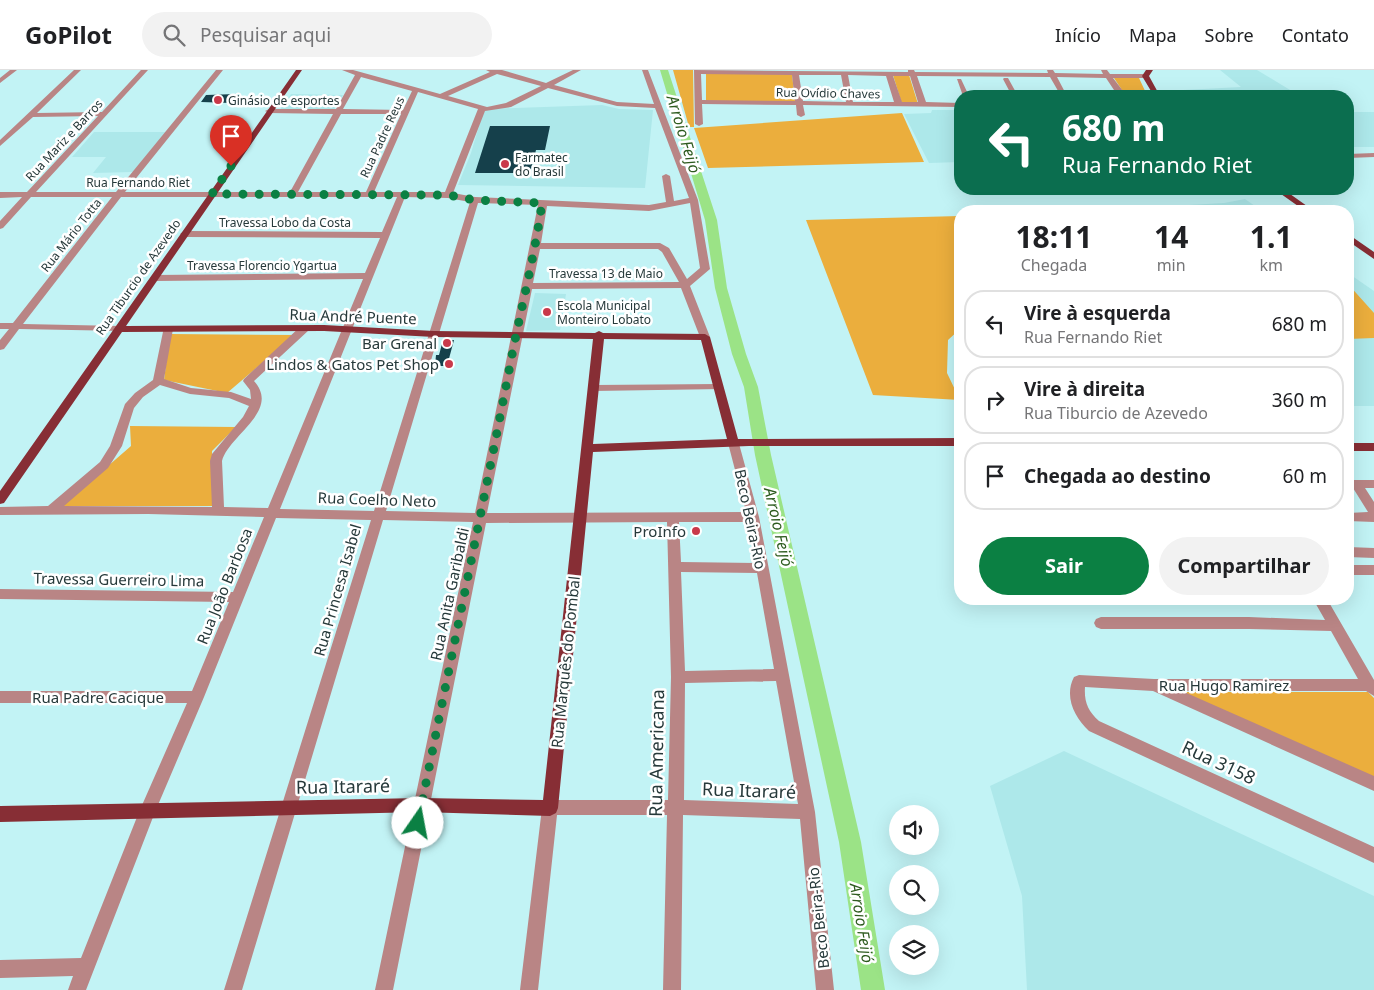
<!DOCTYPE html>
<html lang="pt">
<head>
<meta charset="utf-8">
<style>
	body { margin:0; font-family:"Noto Sans",sans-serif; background:#f2f2f2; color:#202124; height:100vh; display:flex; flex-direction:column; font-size:19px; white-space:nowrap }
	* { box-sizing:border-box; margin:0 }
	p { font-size:16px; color:#757577 }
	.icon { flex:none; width:28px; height:28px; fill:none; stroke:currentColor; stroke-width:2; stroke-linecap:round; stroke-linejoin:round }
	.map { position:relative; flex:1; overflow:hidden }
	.sheet { position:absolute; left:954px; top:135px; width:400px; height:400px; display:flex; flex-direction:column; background:#fff; border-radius:20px; box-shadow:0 5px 20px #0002 }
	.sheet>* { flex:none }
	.hud { position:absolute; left:954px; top:20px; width:400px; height:105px; border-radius:20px; box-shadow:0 5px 20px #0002; background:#0b6e4f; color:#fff; overflow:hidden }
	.controls { position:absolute; left:889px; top:735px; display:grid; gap:10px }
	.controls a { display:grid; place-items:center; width:50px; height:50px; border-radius:50%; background:#fff; box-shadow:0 5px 20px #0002; font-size:25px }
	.pin { position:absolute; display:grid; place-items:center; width:42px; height:42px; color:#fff; margin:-51px -21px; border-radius:50% 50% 50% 0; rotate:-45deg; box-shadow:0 0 5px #0007 }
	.pin .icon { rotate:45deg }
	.me { position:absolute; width:55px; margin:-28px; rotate:12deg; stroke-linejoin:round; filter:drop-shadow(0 0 4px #0008) }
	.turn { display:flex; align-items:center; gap:18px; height:105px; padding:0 25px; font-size:22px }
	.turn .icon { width:65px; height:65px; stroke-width:2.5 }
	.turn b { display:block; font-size:35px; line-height:42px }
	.eta { display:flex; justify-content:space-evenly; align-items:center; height:85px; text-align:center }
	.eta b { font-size:30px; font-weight:700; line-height:35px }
	.button { display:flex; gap:10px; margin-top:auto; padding:10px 25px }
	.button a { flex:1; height:58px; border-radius:30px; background:#0b8043; color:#fff; font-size:20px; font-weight:700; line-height:58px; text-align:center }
	.button a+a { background:#f2f2f2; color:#202124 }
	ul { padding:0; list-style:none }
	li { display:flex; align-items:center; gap:15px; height:68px; margin:0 10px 8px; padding:0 15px; border:2px solid #e0e0e0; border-radius:20px }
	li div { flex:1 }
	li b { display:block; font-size:19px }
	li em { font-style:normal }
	header { display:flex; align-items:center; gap:30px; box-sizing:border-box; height:70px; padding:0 25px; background:#fff; border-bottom:1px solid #e0e0e0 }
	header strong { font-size:24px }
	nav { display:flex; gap:28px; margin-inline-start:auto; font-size:18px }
	.search { width:350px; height:45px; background:#f2f2f2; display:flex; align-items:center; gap:12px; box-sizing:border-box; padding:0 18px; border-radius:28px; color:#757577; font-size:19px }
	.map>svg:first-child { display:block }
</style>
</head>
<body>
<header>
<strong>GoPilot</strong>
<div class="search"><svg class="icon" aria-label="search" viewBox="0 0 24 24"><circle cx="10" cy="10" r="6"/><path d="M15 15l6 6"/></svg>Pesquisar aqui</div>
<nav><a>Início</a><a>Mapa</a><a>Sobre</a><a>Contato</a></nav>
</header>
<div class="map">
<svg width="1374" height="920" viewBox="0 0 1374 920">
	<rect width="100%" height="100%" fill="#c2f3f5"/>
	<path fill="#ade8ea" d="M1220,0H1257L1300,26H1169L1164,21L1241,17Z
		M291,24L343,25L334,40H280Z
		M602,35L619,39L653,40L645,118L458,115L471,83L484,39Z
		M932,40H960V92L929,93L904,44L931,43Z
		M1348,42H1374V77H1348Z
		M94,62H166L133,102L93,103L106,87H72Z
		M1245,129L1262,141H1084L1224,133Z
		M1348,203L1374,221V336H1348Z
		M535,223L566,224L560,260L526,261Z
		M1064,681L1374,826V920H1027L1022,826L990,716Z"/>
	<path fill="#ebae3d" d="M673,0H693L694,57H689Z
		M706,4H792L795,31H706Z
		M893,5H909L918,34H902Z
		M1114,8H1139L1146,23H1124Z
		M902,43L924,92L708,98L694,58Z
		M960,146V259L948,270L947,303L960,330L873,325L806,150Z
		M1348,214L1374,243V268L1348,269Z
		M170,264L295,265L227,323L164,310Z
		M130,356L236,357L212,381L213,436H62L131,376Z
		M1178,622H1368L1374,628V709Z"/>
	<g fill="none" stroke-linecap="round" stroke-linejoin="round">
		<path fill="#9be386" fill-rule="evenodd" d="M660,0H668L717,150L727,218L746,284L758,317L771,385L861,772L885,920H861L839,772L755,385L744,317L732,284L715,218L705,150Z"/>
	</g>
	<path fill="#15404b" d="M237,24L231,33L201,32L206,25Z
		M490,56H550L545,80H536L530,103H475Z
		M443,270H454L447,296H435L436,285H439Z"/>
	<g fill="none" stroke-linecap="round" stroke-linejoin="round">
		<path fill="#b98585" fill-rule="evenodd" d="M10,0H17L0,13V8Z
			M74,0H81L37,43L102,42L141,0H148L36,122H116L216,0H223L125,122H290L333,44L269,43L265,41L269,39H336L355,5L342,0H353L440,24L490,2L486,0H502L546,13L573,0H581L554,15L617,32L654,34L642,0H648L698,130L710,199L690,216L710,267L705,270L700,267L681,218L532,219L487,443L746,442L728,373L734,369L738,370L759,447L815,742L834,920H816L800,749L683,745L681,920H663L667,745H557L538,920H520L542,738L544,733L550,730H668L671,607L667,452L486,453L393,920H375L473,452L383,450L242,920H224L371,450L276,448L204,627L155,742L86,920H68L73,906L0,908V890L81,888L139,742L187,633H0V621H192L229,532L0,529V519L233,522L264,447L148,444L0,445V437L48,436L100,392L110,376L125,334L135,323L153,310L164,257L168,256L173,259L164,309L191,318L231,322L251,329L250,320L243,311L244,309L301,256H309V260L254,311C281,341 229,365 222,391L224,437L268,438L363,209L156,211L151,208L156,205L365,203L380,168L184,167L180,164L184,161L382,162L397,127H121L23,254L120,256L124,257V261L19,259L4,279L0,280V270L9,259H0V253H13L112,127H31L3,158L0,159V151L22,127L0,128V122H27L98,46L33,47L0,76V70ZM497,4L541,16L506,33L487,37L448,26ZM361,7L412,21L403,40L343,39ZM548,18L617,36L655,38L689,128L674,131L670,106L666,104L662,106L666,132L649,135L475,127L453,123L485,41L511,37ZM418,22L478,39L445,122H374ZM341,44H401L366,122H298ZM405,127L448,128L470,132L374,441L280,439ZM478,133L538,135L475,443L386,441ZM690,133L700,198L687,209L669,178L660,173H541L547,136L649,141ZM540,179H658L662,182L679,212L533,213ZM160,315L190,324L229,328L249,336L243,347L212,384L210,391L212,437L64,436L108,398L122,376L134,338L143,327ZM679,452H748L755,493L681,492ZM681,502L757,503L774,599L685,601ZM776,611L798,734L684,730L685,613Z
			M694,0L908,2V0H914L915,2L1048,3L1047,0H1053L1055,3L1103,4L1101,0H1107L1110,4H1145L1148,6L1145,8H1113L1123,21L1119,23H1116L1106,8L1057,7L1067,26H1061L1050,7L917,6L926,32L960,33V37L803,35L805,45L801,47L797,45L796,35L702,34L703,54L699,56L695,54ZM701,4L792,5L795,31L702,30ZM799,5H841L846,32L803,31ZM848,5L886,6L894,32H853ZM893,6H910L918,32H902Z
			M1004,8H1008L1018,26H1012L1003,9Z
			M957,9H961L969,26H963Z
			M1374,83V87L1348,88V84Z
			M718,314L723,317L722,319L594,321L589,318L594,315Z
			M1348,410H1374V418H1365L1374,432V452L1348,451V443L1368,442L1353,418H1348Z
			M1348,477L1374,478V488L1348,487Z
			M1348,495H1374V505H1348Z
			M1313,529H1327L1374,610V626L1366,621H1182L1374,706V721L1153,621L1085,617C1084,632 1088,641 1099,651L1374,777V793L1089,661C1074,647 1064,626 1074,607L1079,605L1154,609H1358L1331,561L1249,559H1101L1096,557L1094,553L1096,549L1101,547H1249L1325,550Z"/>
		<path fill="#872e35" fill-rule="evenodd" d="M296,0H302L126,256L324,255L434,261L595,263L599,261L603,263L705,264L710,267L738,369L960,368V376H749L593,382L558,738L556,743L550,746L421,742L0,752V736L421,728L543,730L593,269L434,267L324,261L122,262L4,433L0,434V421ZM604,269L701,270L727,369L593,374Z
			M1146,0H1153L1149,6L1160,26H1154L1142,6Z
			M1274,119H1283L1314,141H1305Z
			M1348,164L1374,182V189L1348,171Z
			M1348,373H1374V381H1348Z"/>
	</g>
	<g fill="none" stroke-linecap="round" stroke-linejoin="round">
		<path stroke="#0b8043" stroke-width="9" stroke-dasharray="0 16.2" d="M231,96L212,124L448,125L474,130L542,133C535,184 522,234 512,285C482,442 449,597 418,753"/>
	</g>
	<g fill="#c9394a" stroke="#fff" stroke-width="2">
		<circle cx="218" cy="30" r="5"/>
		<circle cx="505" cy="94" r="5"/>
		<circle cx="547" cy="242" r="5"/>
		<circle cx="447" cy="273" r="5"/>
		<circle cx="449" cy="294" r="5"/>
		<circle cx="696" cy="461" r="5"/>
	</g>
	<g text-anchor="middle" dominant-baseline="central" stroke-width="5" stroke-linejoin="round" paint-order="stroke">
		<g font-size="12" fill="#26393a" stroke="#fff">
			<text transform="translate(828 23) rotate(1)">Rua Ovídio Chaves</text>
			<text transform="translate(382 67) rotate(-65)">Rua Padre Reus</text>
			<text transform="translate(64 70) rotate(-47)">Rua Mariz e Barros</text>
			<text x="138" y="112">Rua Fernando Riet</text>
			<text x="285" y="152">Travessa Lobo da Costa</text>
			<text transform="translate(71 165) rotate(-52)">Rua Mário Totta</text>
			<text x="262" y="195">Travessa Florencio Ygartua</text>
			<text x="606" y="203">Travessa 13 de Maio</text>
			<text transform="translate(138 207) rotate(-55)">Rua Tiburcio de Azevedo</text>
		</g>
		<g font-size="12" fill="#26393a" stroke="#fff" text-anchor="start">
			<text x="228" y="30">Ginásio de esportes</text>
			<text x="515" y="87">Farmatec<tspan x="515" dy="14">do Brasil</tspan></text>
			<text x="557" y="235">Escola Municipal<tspan x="557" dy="14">Monteiro Lobato</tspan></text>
		</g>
		<g font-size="15" fill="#26393a" stroke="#fff">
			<text transform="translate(353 246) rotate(2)">Rua André Puente</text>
			<text transform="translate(377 429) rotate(2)">Rua Coelho Neto</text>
			<text transform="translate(751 449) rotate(78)">Beco Beira-Rio</text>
			<text transform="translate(119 509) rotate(1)">Travessa Guerreiro Lima</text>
			<text transform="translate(224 516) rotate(-68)">Rua João Barbosa</text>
			<text transform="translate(337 520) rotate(-74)">Rua Princesa Isabel</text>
			<text transform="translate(449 524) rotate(-78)">Rua Anita Garibaldi</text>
			<text transform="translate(565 592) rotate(-84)">Rua Marquês do Pombal</text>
			<text x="1224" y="615">Rua Hugo Ramirez</text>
			<text x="98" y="627">Rua Padre Cacique</text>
			<text transform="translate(818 848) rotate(-96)">Beco Beira-Rio</text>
		</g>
		<g font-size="15" fill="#26393a" stroke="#fff" text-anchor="end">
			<text x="437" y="273">Bar Grenal</text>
			<text x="439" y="294">Lindos &amp; Gatos Pet Shop</text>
			<text x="686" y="461">ProInfo</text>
		</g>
		<g font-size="16" font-style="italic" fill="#2d5b1e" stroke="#fff">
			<text transform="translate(684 64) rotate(73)">Arroio Feijó</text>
			<text transform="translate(779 457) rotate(77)">Arroio Feijó</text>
			<text transform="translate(862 853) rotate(81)">Arroio Feijó</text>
		</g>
		<g font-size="18" fill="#26393a" stroke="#fff">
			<text transform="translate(656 683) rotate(-89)">Rua Americana</text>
			<text transform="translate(1219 692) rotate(25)">Rua 3158</text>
			<text transform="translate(343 716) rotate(-1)">Rua Itararé</text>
			<text transform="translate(749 720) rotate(2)">Rua Itararé</text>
		</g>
	</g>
</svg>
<div class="controls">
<a><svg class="icon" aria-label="sound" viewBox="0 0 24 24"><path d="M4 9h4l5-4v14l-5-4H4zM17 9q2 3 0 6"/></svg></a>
<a><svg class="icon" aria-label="search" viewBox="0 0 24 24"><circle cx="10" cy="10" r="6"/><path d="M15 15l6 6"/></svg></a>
<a><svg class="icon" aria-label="layers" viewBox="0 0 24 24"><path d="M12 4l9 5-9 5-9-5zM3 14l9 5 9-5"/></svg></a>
</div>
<div class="pin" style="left:231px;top:96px;background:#d93025"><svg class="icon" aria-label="arrive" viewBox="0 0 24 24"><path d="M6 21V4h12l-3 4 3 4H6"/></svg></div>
<svg class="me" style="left:418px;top:753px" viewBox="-20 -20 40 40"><circle r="19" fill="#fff"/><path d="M0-13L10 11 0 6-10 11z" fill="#0b8043"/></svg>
<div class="hud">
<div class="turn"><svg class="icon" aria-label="left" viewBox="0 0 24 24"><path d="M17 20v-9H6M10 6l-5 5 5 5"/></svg><div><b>680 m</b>Rua Fernando Riet</div></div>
</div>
<section class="sheet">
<div class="eta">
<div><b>18:11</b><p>Chegada</p></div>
<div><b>14</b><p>min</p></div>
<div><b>1.1</b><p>km</p></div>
</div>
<ul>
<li><svg class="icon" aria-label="left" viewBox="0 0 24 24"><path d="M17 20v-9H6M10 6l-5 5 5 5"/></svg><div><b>Vire à esquerda</b><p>Rua Fernando Riet</p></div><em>680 m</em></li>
<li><svg class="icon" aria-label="right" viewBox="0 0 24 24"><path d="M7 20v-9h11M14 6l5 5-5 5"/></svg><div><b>Vire à direita</b><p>Rua Tiburcio de Azevedo</p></div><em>360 m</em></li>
<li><svg class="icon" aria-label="arrive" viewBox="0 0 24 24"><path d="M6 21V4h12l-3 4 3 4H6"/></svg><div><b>Chegada ao destino</b></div><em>60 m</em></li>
</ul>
<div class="button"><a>Sair</a><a>Compartilhar</a></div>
</section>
</div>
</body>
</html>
